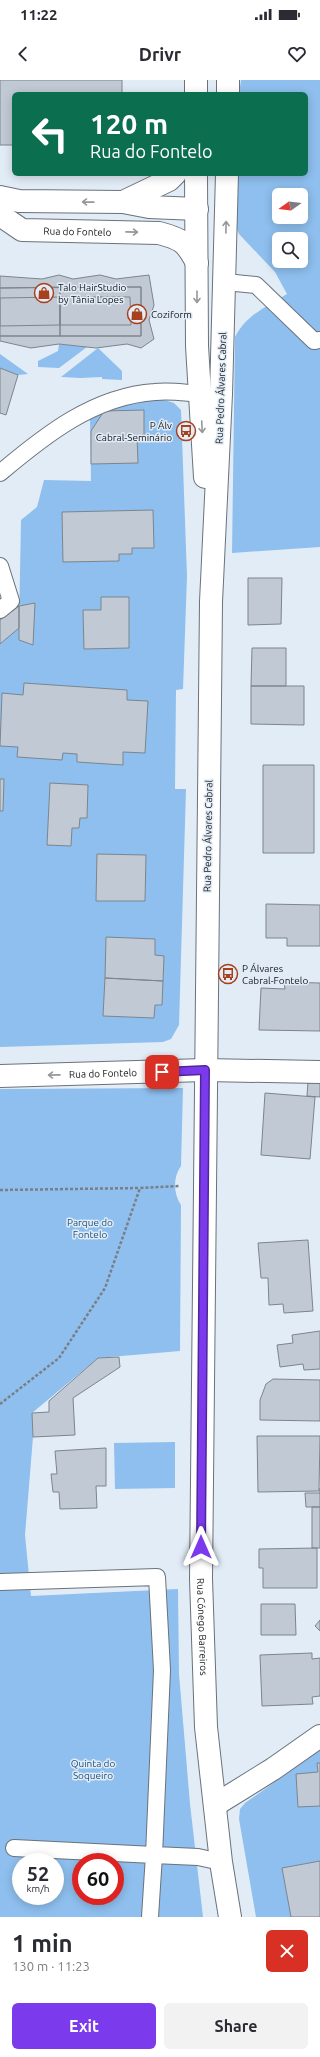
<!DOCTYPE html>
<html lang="en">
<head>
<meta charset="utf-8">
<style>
	body { margin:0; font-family:Ubuntu,sans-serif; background:#f2f2f3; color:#2b2b33; height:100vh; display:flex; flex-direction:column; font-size:15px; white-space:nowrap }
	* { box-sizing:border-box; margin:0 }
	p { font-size:13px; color:#7c7c81 }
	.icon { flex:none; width:22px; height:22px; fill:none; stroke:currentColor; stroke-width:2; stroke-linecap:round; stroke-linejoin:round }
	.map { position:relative; height:1837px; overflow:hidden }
	.drawer { display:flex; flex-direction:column; background:#fff; flex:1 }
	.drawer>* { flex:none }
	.top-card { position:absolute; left:12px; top:12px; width:296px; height:84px; border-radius:6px; box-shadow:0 2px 10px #0003; background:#0b6e4f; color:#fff; overflow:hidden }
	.needle { width:26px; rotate:256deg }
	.tools { position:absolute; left:272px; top:108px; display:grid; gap:8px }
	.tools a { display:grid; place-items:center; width:36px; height:36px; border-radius:6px; background:#fff; box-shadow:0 2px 10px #0003; font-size:20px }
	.speed { position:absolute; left:12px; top:1773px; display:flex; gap:8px; font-size:20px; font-weight:700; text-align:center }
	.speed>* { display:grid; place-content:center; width:52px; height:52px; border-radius:50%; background:#fff; box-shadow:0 2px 10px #0003; line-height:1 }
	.speed small { font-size:10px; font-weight:400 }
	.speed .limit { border:6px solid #d22; background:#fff; color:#111 }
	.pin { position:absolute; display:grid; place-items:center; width:34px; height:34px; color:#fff; margin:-17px; border-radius:8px; box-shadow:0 2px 6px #0006 }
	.me { position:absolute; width:44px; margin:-22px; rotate:0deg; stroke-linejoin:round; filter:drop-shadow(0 0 3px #0008) }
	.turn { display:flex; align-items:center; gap:14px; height:84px; padding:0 12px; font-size:18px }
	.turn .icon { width:52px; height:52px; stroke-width:2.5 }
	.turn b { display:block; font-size:28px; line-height:34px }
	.round { display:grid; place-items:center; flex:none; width:42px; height:42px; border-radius:6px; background:#f2f2f3 }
	.overview { display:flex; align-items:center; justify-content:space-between; height:68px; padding:0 12px }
	h1 { font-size:24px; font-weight:700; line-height:30px }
	.action { display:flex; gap:8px; margin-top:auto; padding:8px 12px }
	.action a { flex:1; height:46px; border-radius:6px; background:#7c3aed; color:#fff; font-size:16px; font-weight:700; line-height:46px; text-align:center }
	.action a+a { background:#f2f2f3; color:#2b2b33 }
	.status { display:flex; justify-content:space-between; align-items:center; height:28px; padding:0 20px; background:#fff; direction:ltr }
	.status svg { height:11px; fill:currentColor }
	header { display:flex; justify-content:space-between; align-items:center; height:52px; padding:0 12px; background:#fff; font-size:18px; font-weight:700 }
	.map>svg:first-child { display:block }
</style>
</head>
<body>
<div class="status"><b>11:22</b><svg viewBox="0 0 49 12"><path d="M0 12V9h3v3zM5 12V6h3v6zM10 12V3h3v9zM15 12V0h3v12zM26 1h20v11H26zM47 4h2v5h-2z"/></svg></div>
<header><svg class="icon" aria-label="back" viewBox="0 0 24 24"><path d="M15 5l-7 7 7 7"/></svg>Drivr<svg class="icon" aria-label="heart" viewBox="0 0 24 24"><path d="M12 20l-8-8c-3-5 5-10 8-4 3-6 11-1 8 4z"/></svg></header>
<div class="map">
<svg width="320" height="1837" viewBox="0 0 320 1837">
	<rect width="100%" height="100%" fill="#e2ecf6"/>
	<path fill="#8ebfee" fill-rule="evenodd" d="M241,0H320V467L232,473L235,257C246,235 266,227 287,214L275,192L239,154L235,145L234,94H306V14H239ZM279,115H301V137H279ZM279,159H301V181H279Z
		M59,264L87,267L59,288L38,287V281L58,271Z
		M98,268L122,291V300L102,299V297L81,298L61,297Z
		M0,274L28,294L18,295L0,288Z
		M158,318L174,323L181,330L187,496L183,609L176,610L175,709H186L179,945L171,959L163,962L0,967V564L19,547L21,440L37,427L44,400L91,401L90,336L116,324Z
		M183,1008L181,1086C173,1097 173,1113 181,1125L180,1271L98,1278L32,1333L33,1357L25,1455L31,1516L178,1509L179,1594L190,1724L203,1837H0V1009ZM21,1782H55V1816H21ZM81,1782H115V1816H81Z
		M175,1362V1408L115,1409L114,1363Z
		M320,1670V1837H256L239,1739L240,1729L245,1723Z"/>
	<path fill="#c1cad4" stroke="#7c858d" d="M0,0H122V14H14V65H0Z
		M59,195L73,199L100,195L116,199L149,195L154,225L149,240L154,259L141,268L127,264L96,268L59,264L31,268L0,261V256H141V207L0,208V196L42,199Z
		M60,207V256H0V208Z
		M60,207H141V256H60Z
		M60,217V245L0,246V218Z
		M60,217H130L131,245H60Z
		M0,288L18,295L6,335L0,333Z
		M144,330V355L137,356L138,383L91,384V351L104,331Z
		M153,430L154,468H132V474H119V481L63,482L62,432Z
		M248,498H282L281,544L248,545Z
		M101,517H129V568L84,569L83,530H101Z
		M35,523L33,565L19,560V526Z
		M19,526V548L0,564V540Z
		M252,568H286V606H251Z
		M24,603L127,610V620L148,621L145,673L123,672V685L77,682V674L63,673L62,680L17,677L18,667L0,666L2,613L23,615Z
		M251,606H304V645L251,644Z
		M263,685H314V773H263Z
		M0,699H4L3,731H0Z
		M50,703L88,705L87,738H80L79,748H72L71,766L47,765Z
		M97,774L146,775L145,821H96Z
		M266,824L320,825V866H287V858H266Z
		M106,857L155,859V875L164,876L163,901L105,898Z
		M105,898L163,901L162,925H155L154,938L103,936Z
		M284,902L320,903V951L259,950L261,908L285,909Z
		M308,1001L320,1002V1017L307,1016Z
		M265,1013L315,1017L310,1079L261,1075Z
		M308,1160L313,1231L284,1233L283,1224L269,1225L268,1198H261L258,1163Z
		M320,1251V1289L304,1290L303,1284L280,1287L277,1265L293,1263L292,1255Z
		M119,1277L120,1287L73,1318L75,1355L33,1357L32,1333L49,1332V1321L98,1278Z
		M273,1299L320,1300V1341L260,1340V1320L266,1304Z
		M257,1356H320L319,1411L258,1412Z
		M106,1368V1406H96L97,1428L60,1429L59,1412H53L51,1394H57L55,1371Z
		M320,1408V1427H306L305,1413H320Z
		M312,1427H320V1468H312Z
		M317,1468V1508H263V1488H259V1469Z
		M261,1524H295L296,1555H261Z
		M320,1540V1551L315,1546Z
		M312,1573V1579L320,1578V1616L312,1617L313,1624L262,1626L260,1575Z
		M317,1683H320V1726L298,1727L296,1694L318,1692Z
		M320,1781V1837H291L282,1788Z"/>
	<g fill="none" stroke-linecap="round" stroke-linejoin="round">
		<defs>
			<path id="lane" d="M225,202L256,205L314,261L320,260
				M0,393C45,355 94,316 155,312C170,310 186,313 201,314
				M0,486L11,521L0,530
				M0,1502L157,1497L162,1590L154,1775L14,1768
				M150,1837L154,1775L198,1777L221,1782"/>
			<g id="street">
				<path d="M0,117L19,121L123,122L149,127L197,129"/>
				<path d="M123,122L169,100L175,94"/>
				<path id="s1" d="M0,135L22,150L159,153C182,159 186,162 197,183"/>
				<path id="s2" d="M0,996L205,990L320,992"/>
				<path d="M215,1725L273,1689L320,1656"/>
			</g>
			<g id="primary">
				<path d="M196,14V0"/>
				<path d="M228,14V0"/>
				<path d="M196,94L197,266L205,397"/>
				<path id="s3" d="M227,94L221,314L211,522L201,1499L206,1647L221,1782L230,1837"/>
			</g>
		</defs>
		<use href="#lane" stroke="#6a727b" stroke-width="18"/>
		<use href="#street" stroke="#6a727b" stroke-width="24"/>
		<use href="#primary" stroke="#6a727b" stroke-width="24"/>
		<path stroke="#797f86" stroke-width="2.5" stroke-dasharray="3 2" stroke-linecap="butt" d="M0,1110L140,1108
			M0,1324L59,1278L105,1208L140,1108L179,1106"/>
		<use href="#lane" stroke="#fff" stroke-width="16"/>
		<use href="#street" stroke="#fff" stroke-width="22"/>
		<use href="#primary" stroke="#fff" stroke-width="22"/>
	</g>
	<defs><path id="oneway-shaft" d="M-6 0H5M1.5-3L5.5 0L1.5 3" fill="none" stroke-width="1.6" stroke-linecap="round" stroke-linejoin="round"/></defs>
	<g stroke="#959798">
		<use href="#oneway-shaft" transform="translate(88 122) rotate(-179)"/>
		<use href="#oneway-shaft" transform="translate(226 147) rotate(-89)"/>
		<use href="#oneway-shaft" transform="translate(132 152) rotate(1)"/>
		<use href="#oneway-shaft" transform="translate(197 217) rotate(90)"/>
		<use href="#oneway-shaft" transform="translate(202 347) rotate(87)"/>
		<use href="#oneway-shaft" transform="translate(54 995) rotate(179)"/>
	</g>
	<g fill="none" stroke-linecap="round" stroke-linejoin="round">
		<defs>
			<path id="route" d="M162,992L205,990L201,1467"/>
		</defs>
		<use href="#route" stroke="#51269a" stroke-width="10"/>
		<use href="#route" stroke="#7c3aed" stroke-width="7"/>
	</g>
	<defs>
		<symbol id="shop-ring" viewBox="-11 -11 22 22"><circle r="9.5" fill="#e2ecf6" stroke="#a7401d" stroke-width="1.5"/><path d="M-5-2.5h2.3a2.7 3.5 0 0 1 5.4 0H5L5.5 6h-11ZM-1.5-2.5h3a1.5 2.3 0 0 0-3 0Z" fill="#a7401d"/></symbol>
		<symbol id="bus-ring" viewBox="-11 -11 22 22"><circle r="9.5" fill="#e2ecf6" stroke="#a7401d" stroke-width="1.5"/><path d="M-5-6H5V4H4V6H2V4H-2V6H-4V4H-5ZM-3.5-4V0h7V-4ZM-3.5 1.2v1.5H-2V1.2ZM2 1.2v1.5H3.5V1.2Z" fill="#a7401d"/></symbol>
	</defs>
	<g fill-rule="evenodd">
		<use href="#shop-ring" x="33" y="202" width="22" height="22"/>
		<use href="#shop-ring" x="126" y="223" width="22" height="22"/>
		<use href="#bus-ring" x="175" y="340" width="22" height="22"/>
		<use href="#bus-ring" x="217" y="883" width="22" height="22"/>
	</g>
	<g text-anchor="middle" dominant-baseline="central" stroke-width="3" stroke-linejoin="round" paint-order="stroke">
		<g font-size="10" fill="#14171a" stroke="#e2ecf6">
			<text stroke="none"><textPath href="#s1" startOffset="82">Rua do Fontelo</textPath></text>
			<text transform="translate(221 308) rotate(-88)">Rua Pedro Álvares Cabral</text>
			<text transform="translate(208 756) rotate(-89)">Rua Pedro Álvares Cabral</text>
			<text stroke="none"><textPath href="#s2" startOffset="103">Rua do Fontelo</textPath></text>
			<text stroke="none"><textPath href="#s3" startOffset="1453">Rua Cónego Barreiros</textPath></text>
		</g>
		<g font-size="10" fill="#14171a" stroke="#e2ecf6" text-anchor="start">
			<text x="58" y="207">Talo HairStudio<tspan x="58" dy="12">by Tânia Lopes</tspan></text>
			<text x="151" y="234">Coziform</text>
			<text x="172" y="345" text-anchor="end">P Álv<tspan x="172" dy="12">Cabral-Seminário</tspan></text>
			<text x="242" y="888">P Álvares<tspan x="242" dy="12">Cabral-Fontelo</tspan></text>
		</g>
		<g font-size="10" fill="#174f7d" stroke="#e2ecf6">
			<text x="90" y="1142">Parque do<tspan x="90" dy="12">Fontelo</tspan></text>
			<text x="93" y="1683">Quinta do<tspan x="93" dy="12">Soqueiro</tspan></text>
		</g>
	</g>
</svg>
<div class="tools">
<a><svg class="needle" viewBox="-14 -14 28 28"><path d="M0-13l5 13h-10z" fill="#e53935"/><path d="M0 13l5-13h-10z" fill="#7c7c81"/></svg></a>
<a><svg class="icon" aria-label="search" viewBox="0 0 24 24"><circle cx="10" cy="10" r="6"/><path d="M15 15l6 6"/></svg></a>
</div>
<div class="speed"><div>52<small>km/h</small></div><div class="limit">60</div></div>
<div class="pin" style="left:162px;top:992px;background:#d93025"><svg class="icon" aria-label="arrive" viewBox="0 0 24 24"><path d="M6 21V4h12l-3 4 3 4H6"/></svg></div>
<svg class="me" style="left:201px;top:1467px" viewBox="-20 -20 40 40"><path d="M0-17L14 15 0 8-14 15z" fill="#7c3aed" stroke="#fff" stroke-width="4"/></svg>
<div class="top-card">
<div class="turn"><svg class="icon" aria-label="left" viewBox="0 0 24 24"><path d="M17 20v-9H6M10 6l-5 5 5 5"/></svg><div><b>120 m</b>Rua do Fontelo</div></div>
</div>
</div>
<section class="drawer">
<div class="overview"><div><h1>1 min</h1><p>130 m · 11:23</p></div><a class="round" style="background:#d93025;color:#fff"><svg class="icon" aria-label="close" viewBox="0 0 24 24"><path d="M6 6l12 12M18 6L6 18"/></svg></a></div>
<div class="action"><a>Exit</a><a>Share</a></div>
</section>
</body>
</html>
